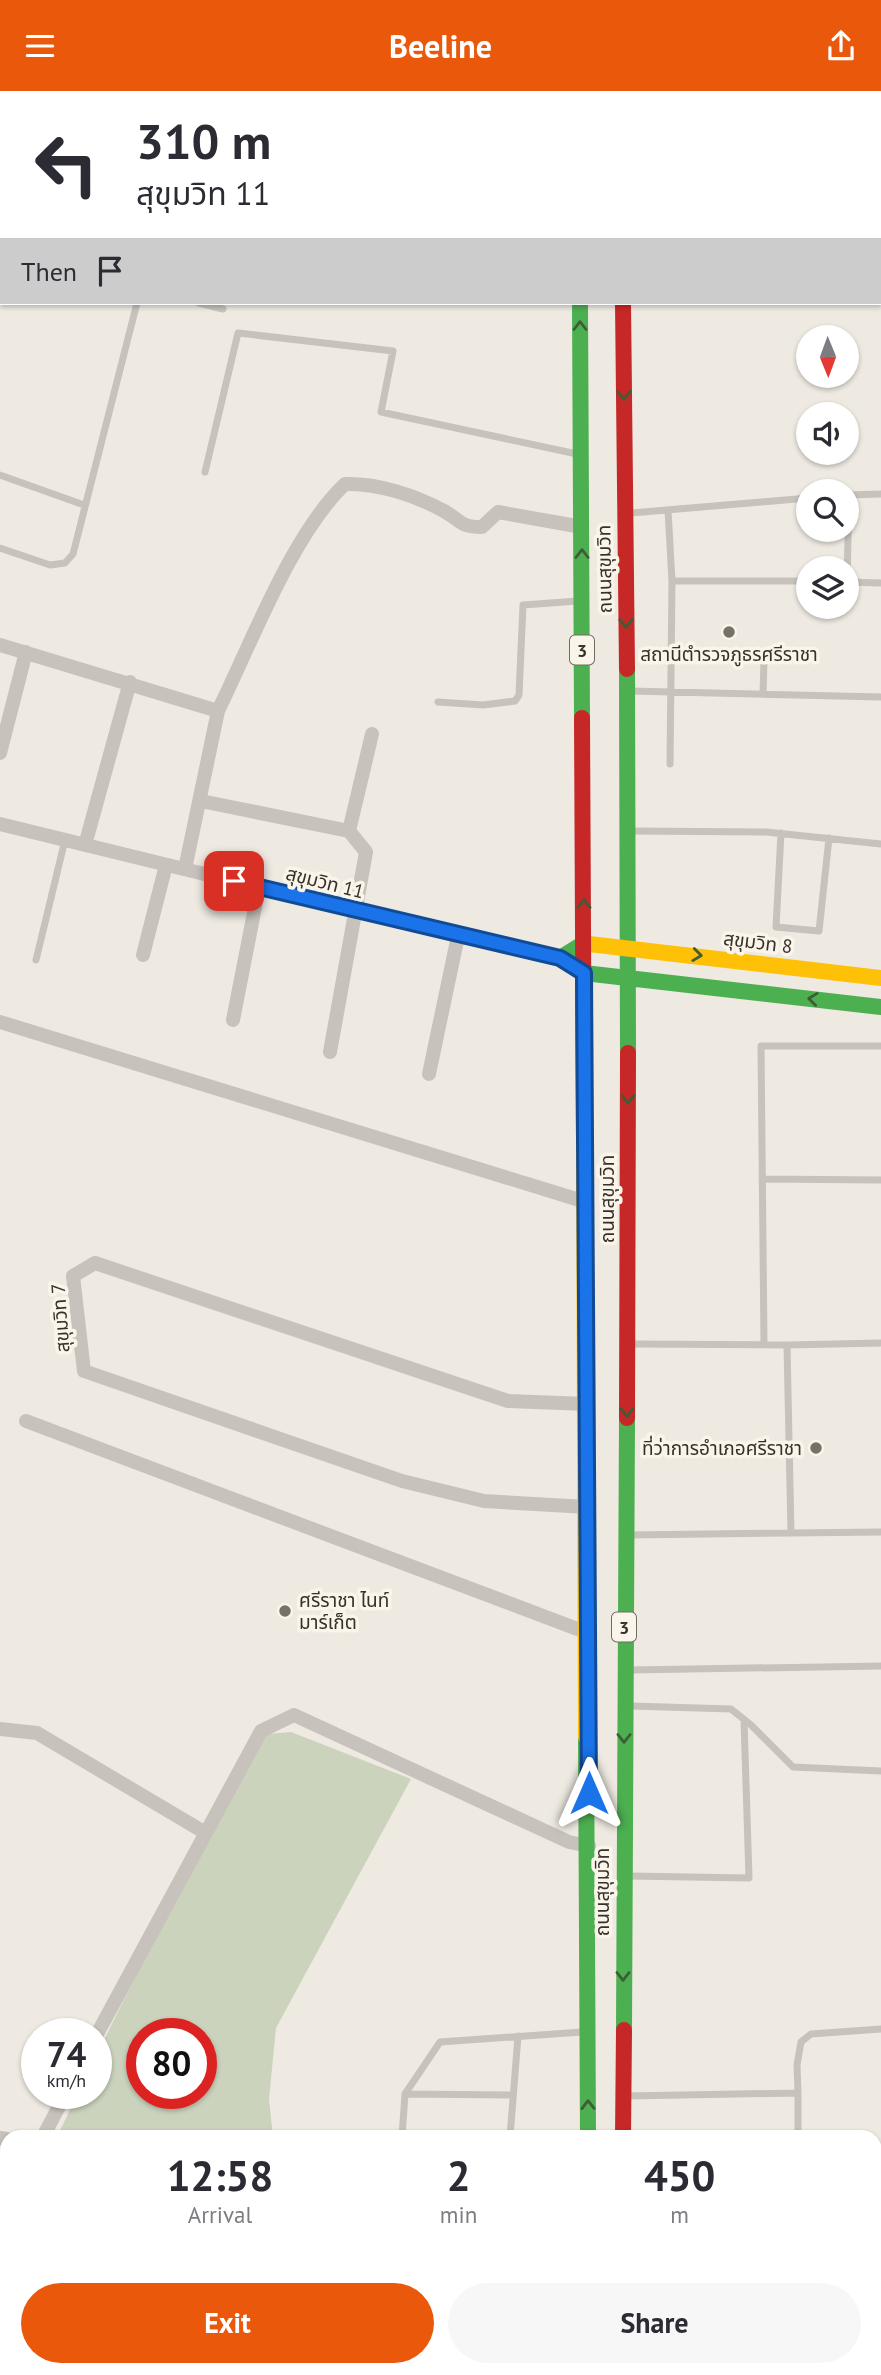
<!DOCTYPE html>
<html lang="en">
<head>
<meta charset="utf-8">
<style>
	body { margin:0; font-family:"PT Sans","Noto Sans Thai",sans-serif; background:#f7f7f7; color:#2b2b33; height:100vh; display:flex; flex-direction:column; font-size:26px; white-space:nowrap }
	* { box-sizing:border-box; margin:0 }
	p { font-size:23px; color:#7c7c81 }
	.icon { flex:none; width:38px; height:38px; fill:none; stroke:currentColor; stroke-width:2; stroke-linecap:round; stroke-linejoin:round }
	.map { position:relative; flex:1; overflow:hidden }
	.sheet { position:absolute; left:0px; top:2039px; width:882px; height:247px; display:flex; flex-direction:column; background:#fff; border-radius:21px 21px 0 0; box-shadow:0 2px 5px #0004 }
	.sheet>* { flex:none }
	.guide { position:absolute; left:0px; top:0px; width:882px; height:214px; box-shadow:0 2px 5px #0004; background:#fff; color:#2b2b33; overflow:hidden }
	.needle { width:46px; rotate:179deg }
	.controls { position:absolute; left:796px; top:234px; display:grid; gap:14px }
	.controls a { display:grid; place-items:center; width:63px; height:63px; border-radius:50%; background:#fff; box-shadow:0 2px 5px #0004; font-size:35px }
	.speed { position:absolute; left:21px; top:1927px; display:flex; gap:14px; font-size:35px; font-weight:700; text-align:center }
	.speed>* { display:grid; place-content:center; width:91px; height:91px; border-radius:50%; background:#fff; box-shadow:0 2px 5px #0004; line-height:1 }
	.speed small { font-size:18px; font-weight:400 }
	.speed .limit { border:10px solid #d22; background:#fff; color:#111 }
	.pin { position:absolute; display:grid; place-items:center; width:60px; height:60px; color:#fff; margin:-30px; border-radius:14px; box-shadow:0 4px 10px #0006 }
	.me { position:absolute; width:77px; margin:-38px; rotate:0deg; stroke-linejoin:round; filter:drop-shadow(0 0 5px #0008) }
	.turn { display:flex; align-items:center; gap:24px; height:147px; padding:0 21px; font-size:32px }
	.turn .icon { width:91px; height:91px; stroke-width:2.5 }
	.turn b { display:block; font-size:49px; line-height:60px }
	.then { display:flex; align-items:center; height:66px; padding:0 21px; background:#0003; gap:14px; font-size:26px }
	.eta { display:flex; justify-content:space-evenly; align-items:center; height:119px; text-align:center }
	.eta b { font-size:42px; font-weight:800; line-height:49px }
	.cta { display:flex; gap:14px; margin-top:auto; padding:14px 21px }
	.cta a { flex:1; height:80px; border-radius:42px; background:#ea580c; color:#fff; font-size:28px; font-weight:800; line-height:80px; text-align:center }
	.cta a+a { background:#f7f7f7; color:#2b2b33 }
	header { display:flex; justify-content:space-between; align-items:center; height:91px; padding:0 21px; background:#ea580c; color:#fff; font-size:32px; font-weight:800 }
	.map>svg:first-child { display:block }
</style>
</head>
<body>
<header><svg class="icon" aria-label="menu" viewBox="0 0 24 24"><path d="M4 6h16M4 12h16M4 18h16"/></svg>Beeline<svg class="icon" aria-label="share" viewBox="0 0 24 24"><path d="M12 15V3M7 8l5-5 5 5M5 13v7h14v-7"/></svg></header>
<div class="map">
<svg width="881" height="2284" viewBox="0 0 881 2284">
	<rect width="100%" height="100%" fill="#eeeae2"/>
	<path fill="#cbd3bd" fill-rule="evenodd" d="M291,1641L411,1688L276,1937L269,2008L273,2046H57L78,2002H96V1965L178,1800L246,1674L267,1643ZM142,1942H201V2002H142Z
		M7,2160V2278L106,2279L107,2284H0V2177Z"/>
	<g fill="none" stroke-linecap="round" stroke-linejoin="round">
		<path stroke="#c7c2bb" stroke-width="7" d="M199,212L223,218
			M205,381L238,242L393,260L381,321L577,363
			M0,384L84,414
			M847,404L881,403
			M668,419L672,490L670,673
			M631,422L808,407
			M0,457L50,474L65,472L73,463L137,212
			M672,490H808
			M847,491L849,404
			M847,491L881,492
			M631,600L881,606
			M763,603L764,570
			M438,611L483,614L515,610L519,604L523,514L578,510
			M633,740L766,741L881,753
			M781,742L776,836L819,840L829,747
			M36,869L65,749
			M762,1088L881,1089
			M764,1253L761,955H881
			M787,1254L881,1252
			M791,1442L881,1441
			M630,1444L791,1442L787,1254L633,1253
			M631,1579L881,1575
			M631,1615L731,1618L751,1634L793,1676L881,1680
			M628,1785L749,1787L744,1629
			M798,2002L797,1974L801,1951L811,1943L881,1938
			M405,2003L513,2004
			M627,2005L798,2002V2046
			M402,2046L405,2003L440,1951L582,1941
			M510,2046L518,1945
			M875,2144H881
			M239,2278V2284
			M507,2284V2278"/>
		<path stroke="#c7c2bb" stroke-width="14" d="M45,2L46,0
			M0,13L2,14
			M0,35L2,34
			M0,554L218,620L185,778
			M218,620C251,553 292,443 345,393C377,392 415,404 444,420C462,430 459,436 482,436L498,421L582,436
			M0,662L26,561
			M201,710L349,740L366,761L330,961
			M0,733L458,845L560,867
			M349,740L372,643
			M85,754L130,591
			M143,864L166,774
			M233,929L259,796
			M0,931L586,1111
			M429,983L458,845
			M587,1313L508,1310L95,1172L73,1185L84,1280L402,1390L484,1410L587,1416
			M26,1330L588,1542
			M0,1638L37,1642L204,1741
			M96,1945L261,1640L294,1624L569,1751L589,1755
			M43,2046L66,2002
			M0,2047L7,2048
			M0,2139L7,2124"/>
		<path stroke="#4caf50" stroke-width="16" d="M580,0V2
			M580,212L582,627
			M627,578L628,962
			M589,853L584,852L560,867L584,882L881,916
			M586,1646L588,2046
			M624,1939L627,1327
			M875,2230H881
			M875,2264H881
			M562,2278V2284"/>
		<path stroke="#ffc107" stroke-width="16" d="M620,0V2
			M589,853L881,887
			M584,1049L586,1646
			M623,2278V2284"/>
		<path stroke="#c62828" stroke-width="16" d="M623,212L627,578
			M582,627L584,1049
			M627,1327L628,962
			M623,2046L624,1939
			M591,2278L592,2284"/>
	</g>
	<defs><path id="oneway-chevron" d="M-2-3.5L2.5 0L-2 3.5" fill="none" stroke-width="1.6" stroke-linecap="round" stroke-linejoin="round" transform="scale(1.75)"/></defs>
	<g stroke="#3f5c37">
		<use href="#oneway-chevron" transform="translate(580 235) rotate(-90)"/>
		<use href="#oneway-chevron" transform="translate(624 304) rotate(89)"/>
		<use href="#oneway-chevron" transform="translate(582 463) rotate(-90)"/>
		<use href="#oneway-chevron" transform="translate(626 532) rotate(89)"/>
		<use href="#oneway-chevron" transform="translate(584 813) rotate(-90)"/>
		<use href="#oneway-chevron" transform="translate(697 864) rotate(7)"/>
		<use href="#oneway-chevron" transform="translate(813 908) rotate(-173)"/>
		<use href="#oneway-chevron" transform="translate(628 1008) rotate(90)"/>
		<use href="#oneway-chevron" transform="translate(627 1321) rotate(90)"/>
		<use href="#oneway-chevron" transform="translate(624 1647) rotate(90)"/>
		<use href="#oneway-chevron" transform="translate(623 1885) rotate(90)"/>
		<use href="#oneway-chevron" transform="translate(588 2014) rotate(-91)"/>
	</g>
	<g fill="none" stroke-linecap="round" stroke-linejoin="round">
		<defs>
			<path id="route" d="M234,790L560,867L584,882L589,1702"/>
		</defs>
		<use href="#route" stroke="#114b97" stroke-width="18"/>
		<use href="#route" stroke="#1a73e8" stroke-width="12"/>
	</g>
	<g fill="#78716a" stroke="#f9f5ea" stroke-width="2.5">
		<circle cx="729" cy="541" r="7"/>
		<circle cx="816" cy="1357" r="7"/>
		<circle cx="285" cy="1520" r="7"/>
	</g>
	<g text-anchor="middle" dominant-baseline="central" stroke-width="7" stroke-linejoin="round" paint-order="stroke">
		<g fill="#f9f5ea" stroke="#726b63" stroke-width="2">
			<rect x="570" y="544.5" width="24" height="29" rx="5"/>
			<rect x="612" y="1521.5" width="24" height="29" rx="5"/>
		</g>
		<g font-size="18" font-weight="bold" fill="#383029">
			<text x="582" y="559">3</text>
			<text x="624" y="1536">3</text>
		</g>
		<g font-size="19" fill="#383029" stroke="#f9f5ea">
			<text transform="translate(604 478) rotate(-91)">ถนนสุขุมวิท</text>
			<text transform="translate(325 791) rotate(14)">สุขุมวิท 11</text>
			<text transform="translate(758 851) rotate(7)">สุขุมวิท 8</text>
			<text transform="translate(607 1108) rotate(-90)">ถนนสุขุมวิท</text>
			<text transform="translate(60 1227) rotate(-94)">สุขุมวิท 7</text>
			<text transform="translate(602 1801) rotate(-90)">ถนนสุขุมวิท</text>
		</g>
		<g font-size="19" fill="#383029" stroke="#f9f5ea">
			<text x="729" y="563">สถานีตำรวจภูธรศรีราชา</text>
			<text x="802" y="1357" text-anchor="end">ที่ว่าการอำเภอศรีราชา</text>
			<text x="299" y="1509" text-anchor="start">ศรีราชา ไนท์<tspan x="299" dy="22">มาร์เก็ต</tspan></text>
		</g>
	</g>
</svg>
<div class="controls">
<a><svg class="needle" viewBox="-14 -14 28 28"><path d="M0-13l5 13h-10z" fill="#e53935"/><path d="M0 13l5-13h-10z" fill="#7c7c81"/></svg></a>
<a><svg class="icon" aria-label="sound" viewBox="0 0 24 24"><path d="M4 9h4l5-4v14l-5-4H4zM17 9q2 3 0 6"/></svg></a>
<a><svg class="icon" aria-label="search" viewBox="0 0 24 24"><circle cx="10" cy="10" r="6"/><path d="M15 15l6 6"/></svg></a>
<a><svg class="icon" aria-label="layers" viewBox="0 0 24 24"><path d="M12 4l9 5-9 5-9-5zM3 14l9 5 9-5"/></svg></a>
</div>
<div class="speed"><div>74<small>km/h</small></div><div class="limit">80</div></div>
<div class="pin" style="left:234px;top:790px;background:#d93025"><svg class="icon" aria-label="arrive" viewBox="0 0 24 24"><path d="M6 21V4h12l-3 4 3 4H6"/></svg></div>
<svg class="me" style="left:589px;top:1702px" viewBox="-20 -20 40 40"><path d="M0-17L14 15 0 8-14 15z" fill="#1a73e8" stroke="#fff" stroke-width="4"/></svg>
<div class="guide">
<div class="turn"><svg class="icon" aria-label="left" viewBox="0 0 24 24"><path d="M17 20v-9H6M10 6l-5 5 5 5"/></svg><div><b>310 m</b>สุขุมวิท 11</div></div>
<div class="then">Then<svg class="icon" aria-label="arrive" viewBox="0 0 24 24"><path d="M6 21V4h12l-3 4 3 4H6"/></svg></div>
</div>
<section class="sheet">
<div class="eta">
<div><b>12:58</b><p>Arrival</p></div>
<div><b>2</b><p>min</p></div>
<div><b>450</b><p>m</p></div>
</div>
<div class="cta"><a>Exit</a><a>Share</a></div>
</section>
</div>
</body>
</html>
